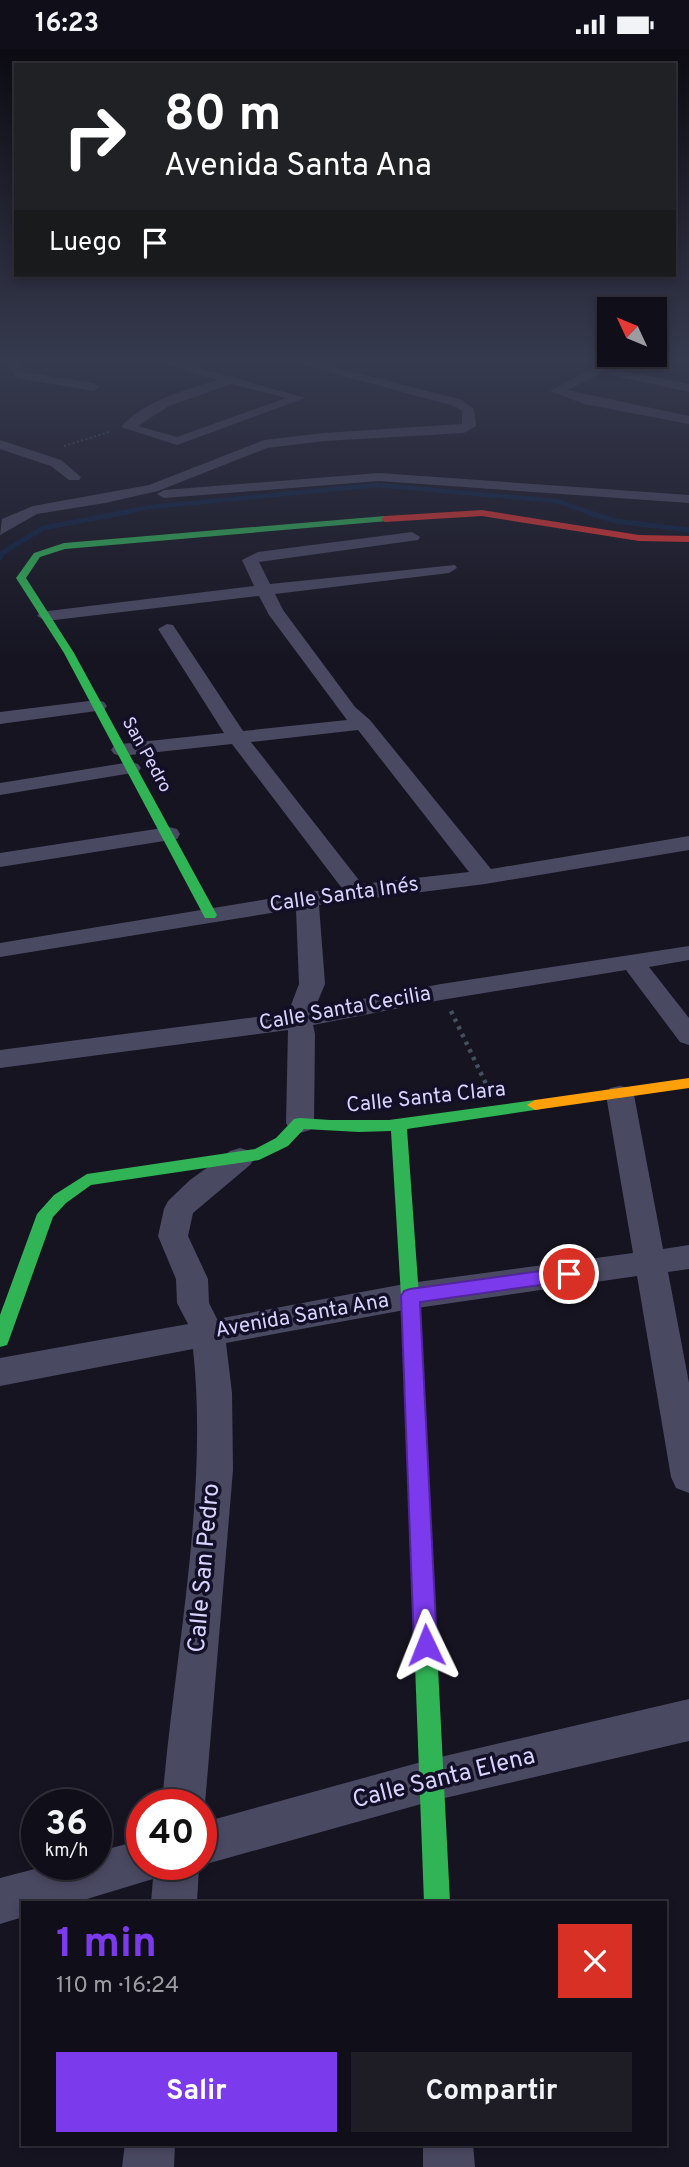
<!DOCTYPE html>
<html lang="es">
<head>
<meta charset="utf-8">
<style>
	body { margin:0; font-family:Overpass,sans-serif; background:#1e1d26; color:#f1f3f6; height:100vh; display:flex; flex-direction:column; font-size:26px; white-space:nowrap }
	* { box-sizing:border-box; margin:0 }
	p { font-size:23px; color:#9c9ca2 }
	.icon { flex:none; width:38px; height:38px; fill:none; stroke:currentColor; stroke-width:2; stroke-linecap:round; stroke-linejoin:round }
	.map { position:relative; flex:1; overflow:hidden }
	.drawer { position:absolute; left:21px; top:1852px; width:646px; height:245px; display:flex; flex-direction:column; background:#100f19; border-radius:0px; box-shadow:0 4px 10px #0003,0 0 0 2px #302f38 }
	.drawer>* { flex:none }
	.guide { position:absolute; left:14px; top:14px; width:662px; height:214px; border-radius:0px; box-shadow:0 4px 10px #0003,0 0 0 2px #302f38; background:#202124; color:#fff; overflow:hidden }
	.needle { width:46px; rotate:314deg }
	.fabs { position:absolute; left:597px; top:248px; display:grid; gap:14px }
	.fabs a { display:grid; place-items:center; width:70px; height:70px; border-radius:0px; background:#100f19; box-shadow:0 4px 10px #0003,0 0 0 2px #302f38; font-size:35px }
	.speed { position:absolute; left:21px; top:1740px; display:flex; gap:14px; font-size:35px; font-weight:700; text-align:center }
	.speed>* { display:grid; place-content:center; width:91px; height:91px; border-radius:50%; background:#100f19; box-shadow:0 4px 10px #0003,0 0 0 2px #302f38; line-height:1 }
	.speed small { font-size:18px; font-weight:400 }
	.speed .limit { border:10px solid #d22; background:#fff; color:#111 }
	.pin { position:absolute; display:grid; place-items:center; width:60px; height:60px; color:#fff; margin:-30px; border:4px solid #fff; border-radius:50%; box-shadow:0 2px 7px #0007 }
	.me { position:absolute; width:77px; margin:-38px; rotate:358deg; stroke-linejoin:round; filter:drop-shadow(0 0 5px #0008) }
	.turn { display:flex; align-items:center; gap:24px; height:147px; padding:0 35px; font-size:32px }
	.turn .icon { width:91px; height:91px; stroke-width:2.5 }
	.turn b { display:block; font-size:49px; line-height:60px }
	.then { display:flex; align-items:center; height:66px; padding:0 35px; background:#0003; gap:14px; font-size:26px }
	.round { display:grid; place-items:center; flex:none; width:74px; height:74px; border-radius:0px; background:#1e1d26 }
	.overview { display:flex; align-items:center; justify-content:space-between; height:119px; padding:0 35px }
	h1 { font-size:42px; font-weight:700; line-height:52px; color:#7c3aed }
	.button { display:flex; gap:14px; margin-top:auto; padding:14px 35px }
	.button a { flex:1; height:80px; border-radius:0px; background:#7c3aed; color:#fff; font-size:28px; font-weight:700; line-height:80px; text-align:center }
	.button a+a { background:#1e1d26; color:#f1f3f6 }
	.status { display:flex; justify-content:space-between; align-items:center; height:49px; padding:0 35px; background:#100f19; direction:ltr }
	.status svg { height:19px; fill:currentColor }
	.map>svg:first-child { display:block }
</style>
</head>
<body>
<div class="status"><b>16:23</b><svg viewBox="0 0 49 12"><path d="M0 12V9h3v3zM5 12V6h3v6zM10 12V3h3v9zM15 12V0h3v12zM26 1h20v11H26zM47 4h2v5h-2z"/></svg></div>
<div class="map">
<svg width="689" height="2118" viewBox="0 0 689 2118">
	<rect width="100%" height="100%" fill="#161421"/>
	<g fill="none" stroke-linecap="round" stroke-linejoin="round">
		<path stroke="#0d2144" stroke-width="4.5" d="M119,464L151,458L377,436L556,452L592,464"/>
		<path stroke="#0d2144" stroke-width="5" d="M587,463L615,472L689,481
			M0,509L2,504L43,479L128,463"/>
		<path stroke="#44505f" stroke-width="2" stroke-dasharray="2 2.5" stroke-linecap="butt" d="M64,397L109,383"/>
		<path stroke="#44505f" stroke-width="4.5" stroke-dasharray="3.5 5" stroke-linecap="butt" d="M451,962L487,1037"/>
		<path fill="#4a4962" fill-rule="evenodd" d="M7,313H19L24,323L93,334L99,338L93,342L16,329Z
			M157,313H178L305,349L177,396L121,378C145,351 185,341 218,331ZM231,335L286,349L177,388L138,377L169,357Z
			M292,313H314L462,351L474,360L476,377L464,384L324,392L267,399L158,442L105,454L37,465L0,486L2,470L33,457L149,436L264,391L324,384L462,375V362L454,357Z
			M604,313H620L611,319L689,335V343L602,324L567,341L689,367V375L584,355L550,342Z
			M0,391L61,411L81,428L79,431H69L51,417L0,400Z
			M379,424L689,446V454L379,432L164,449L157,445L164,441Z
			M412,483L420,488L418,491L259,513L270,535L455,516L457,519L449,524L275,545L283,561L355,658L370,671L491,820L689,787V801L485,835L319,856L325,935L315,959L441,935L689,897V911L649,918L689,969V996L680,993L626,921L441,951L313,976L315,985L314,1074L310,1081L300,1084L290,1081L286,1074L288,981L0,1019V1001L288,964L299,935L296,860L0,908V894L341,838L232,695L121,707L114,705L111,701L114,697L121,695L224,684L158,580L167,575L173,576L243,682L347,671L269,566L259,547L46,572L37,567L40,563L254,537L242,511L258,503ZM358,681L469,823L362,835L251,693Z
			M97,651L104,653L107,657L104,661L0,675V663Z
			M131,713L138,715L141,719L138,723L0,746V734Z
			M169,778L177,780L180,785L177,790L0,818V804Z
			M620,1037L630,1039L634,1046L663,1200L689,1196V1220L668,1223L689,1334V1444L676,1439L671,1428L637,1227L410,1260L226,1294L232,1344L233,1421L205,1755L201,1763V1755H162C174,1607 209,1448 193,1300L0,1337V1309L188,1275L177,1254L176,1230L158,1187L164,1160L168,1152L190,1131L230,1102L240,1099L250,1102L255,1109L250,1116L193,1164L188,1187L208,1230L209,1254L217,1270L410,1234L633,1204L606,1046L610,1039Z
			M689,1650V1692L432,1752L199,1817L197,1853H151L153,1830L77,1853H23V1868L0,1875V1829L54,1815H96V1803L142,1791V1815H201V1774L432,1710Z
			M125,2095H175L174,2118H122Z
			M423,2095H473L475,2118H423Z"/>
		<path fill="#30b455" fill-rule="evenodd" d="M385,467L388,468V472L65,500L40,508L26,529L74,604L217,866L215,869H205L64,604L16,529L34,504L64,494Z
			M535,1051L541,1052L543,1056L541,1060L407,1080L419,1247L450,1853H424L401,1247L391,1082L359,1083L304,1080L288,1097L259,1111L91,1136L66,1154L53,1168L9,1291L7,1296L0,1298V1266L37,1165L54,1146L87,1125L255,1100L276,1089L294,1070L300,1069L330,1071H389Z"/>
		<path fill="#ff9f0a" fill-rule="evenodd" d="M689,1029V1039L535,1061L527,1056L535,1051Z"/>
		<path fill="#e5322d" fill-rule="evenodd" d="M482,461L639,486L689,487V493L639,492L482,467L385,473L381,470L385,467Z"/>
	</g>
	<linearGradient id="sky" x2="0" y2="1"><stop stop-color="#0c0b12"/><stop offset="0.51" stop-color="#363a4e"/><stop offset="1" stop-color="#363a4e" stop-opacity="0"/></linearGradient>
	<rect width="689" height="610" fill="url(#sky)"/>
	<path fill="#7c3aed" stroke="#51269a" stroke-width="2" d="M569,1218L576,1220L578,1225L576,1230L569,1232L420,1253L437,1596L434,1604L426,1607L418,1604L414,1596L401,1247L404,1242L410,1240Z"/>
	<g text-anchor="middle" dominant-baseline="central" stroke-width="7" stroke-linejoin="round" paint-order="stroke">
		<g font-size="18" fill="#d9d4ff" stroke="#130f26">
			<text transform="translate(146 706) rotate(61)">San Pedro</text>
		</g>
		<g font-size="21" fill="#d9d4ff" stroke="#130f26">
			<text transform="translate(344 846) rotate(-8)">Calle Santa Inés</text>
			<text transform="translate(345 960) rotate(-10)">Calle Santa Cecilia</text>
			<text transform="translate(426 1049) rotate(-6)">Calle Santa Clara</text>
			<text transform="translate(302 1267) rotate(-10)">Avenida Santa Ana</text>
		</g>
		<g font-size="24" fill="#d9d4ff" stroke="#130f26">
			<text transform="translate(205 1519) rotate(-85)">Calle San Pedro</text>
			<text transform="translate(444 1730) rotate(-14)">Calle Santa Elena</text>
		</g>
	</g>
</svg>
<div class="fabs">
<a><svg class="needle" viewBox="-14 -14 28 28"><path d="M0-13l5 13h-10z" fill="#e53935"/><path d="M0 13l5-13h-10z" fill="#9c9ca2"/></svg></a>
</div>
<div class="speed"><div>36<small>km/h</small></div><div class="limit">40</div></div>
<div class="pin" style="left:569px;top:1225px;background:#d93025"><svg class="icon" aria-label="arrive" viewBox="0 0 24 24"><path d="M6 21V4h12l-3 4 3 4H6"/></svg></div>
<svg class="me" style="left:426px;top:1596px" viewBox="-20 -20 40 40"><path d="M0-17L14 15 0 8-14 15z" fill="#7c3aed" stroke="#fff" stroke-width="4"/></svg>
<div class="guide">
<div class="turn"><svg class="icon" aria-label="right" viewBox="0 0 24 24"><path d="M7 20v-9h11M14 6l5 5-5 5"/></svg><div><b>80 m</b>Avenida Santa Ana</div></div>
<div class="then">Luego<svg class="icon" aria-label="arrive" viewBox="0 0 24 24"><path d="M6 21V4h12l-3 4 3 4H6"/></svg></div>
</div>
<section class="drawer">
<div class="overview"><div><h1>1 min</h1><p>110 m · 16:24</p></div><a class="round" style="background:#d93025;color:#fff"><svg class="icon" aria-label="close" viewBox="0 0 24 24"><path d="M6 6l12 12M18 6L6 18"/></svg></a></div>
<div class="button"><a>Salir</a><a>Compartir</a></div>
</section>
</div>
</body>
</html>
